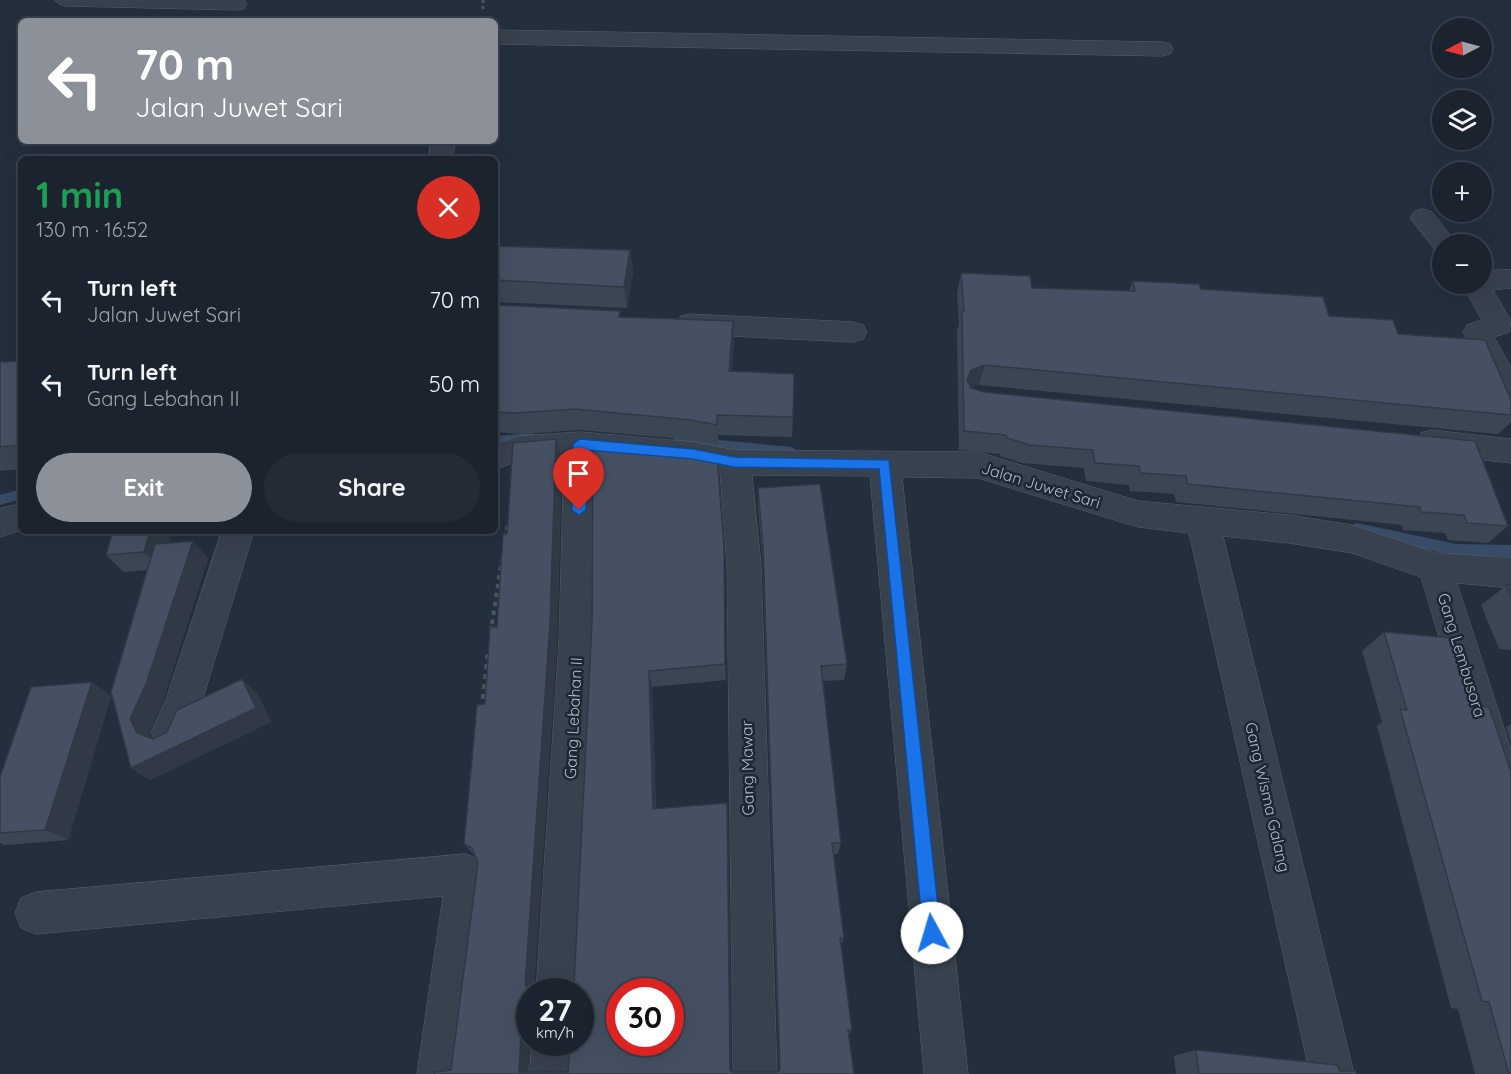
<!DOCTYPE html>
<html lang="en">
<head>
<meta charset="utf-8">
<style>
	body { margin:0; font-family:Quicksand,sans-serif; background:#242b36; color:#f1f3f6; height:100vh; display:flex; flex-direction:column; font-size:22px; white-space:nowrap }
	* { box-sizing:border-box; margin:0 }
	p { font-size:20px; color:#a0a4aa }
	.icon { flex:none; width:33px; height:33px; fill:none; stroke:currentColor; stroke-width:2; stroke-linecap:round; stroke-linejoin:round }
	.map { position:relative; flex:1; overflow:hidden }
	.details { position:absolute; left:18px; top:156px; width:480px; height:378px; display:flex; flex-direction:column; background:#1b232e; border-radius:9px; box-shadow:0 6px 24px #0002,0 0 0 2px #39404a }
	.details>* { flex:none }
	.top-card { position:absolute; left:18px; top:18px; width:480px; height:126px; border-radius:9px; box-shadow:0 6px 24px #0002,0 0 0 2px #39404a; background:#8c9099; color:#fff; overflow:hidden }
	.needle { width:39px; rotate:264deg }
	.buttons { position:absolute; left:1432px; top:18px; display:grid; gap:12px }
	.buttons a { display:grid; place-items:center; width:60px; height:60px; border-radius:50%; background:#1b232e; box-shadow:0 6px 24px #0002,0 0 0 2px #39404a; font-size:30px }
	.speed { position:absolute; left:516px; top:978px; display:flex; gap:12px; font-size:30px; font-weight:700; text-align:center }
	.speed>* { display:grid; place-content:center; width:78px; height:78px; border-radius:50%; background:#1b232e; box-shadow:0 6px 24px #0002,0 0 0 2px #39404a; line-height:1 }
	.speed small { font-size:15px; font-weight:400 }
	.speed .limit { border:9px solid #d22; background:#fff; color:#111 }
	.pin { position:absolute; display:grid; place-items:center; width:51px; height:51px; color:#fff; margin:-62px -26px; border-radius:50% 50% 50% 0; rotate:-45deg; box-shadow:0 0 6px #0007 }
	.pin .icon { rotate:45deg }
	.me { position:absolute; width:66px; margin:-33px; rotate:354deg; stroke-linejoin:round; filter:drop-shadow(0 0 4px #0008) }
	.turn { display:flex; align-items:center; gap:21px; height:126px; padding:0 18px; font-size:27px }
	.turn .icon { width:78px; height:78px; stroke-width:2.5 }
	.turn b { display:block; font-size:42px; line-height:51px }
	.round { display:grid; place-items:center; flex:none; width:63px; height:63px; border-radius:32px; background:#242b36 }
	.overview { display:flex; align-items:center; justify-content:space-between; height:102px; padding:0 18px }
	h1 { font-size:36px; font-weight:700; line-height:45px; color:#1e9e55 }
	.primary-button { display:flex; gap:12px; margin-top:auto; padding:12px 18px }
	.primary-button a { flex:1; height:69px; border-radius:36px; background:#8c9099; color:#fff; font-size:24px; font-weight:700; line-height:69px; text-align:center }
	.primary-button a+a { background:#242b36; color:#f1f3f6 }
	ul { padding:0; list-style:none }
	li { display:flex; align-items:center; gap:18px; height:84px; padding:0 18px }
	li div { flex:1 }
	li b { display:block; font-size:22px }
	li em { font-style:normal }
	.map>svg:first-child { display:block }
</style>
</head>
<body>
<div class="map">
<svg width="1511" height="1074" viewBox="0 0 1511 1074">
	<rect width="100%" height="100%" fill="#242f3e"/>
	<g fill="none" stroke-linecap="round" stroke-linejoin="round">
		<path fill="#394c67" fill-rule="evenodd" d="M532,433L536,435L538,438L536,441L495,446V436Z
			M677,436L792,447L798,452L792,457L677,446L671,441Z
			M21,489V499L0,505V495Z
			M1357,523L1456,544L1511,545V557L1456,556L1357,535L1352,533L1350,529L1352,525Z"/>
		<defs>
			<path id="street" d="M55,0H244L247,4L244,9L236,10L66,6L59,4Z
				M495,30L1162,42L1170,44L1173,49L1170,54L1162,56L495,44Z
				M431,141H455L453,159H429Z
				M1423,209L1432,212L1457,244H1443V253L1435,250L1410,218L1414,212Z
				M1511,270V288L1493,290L1511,321L1509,332L1494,337L1511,368V406L1500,403L1463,332L1467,325L1482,320L1462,284H1482V271Z
				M690,314L853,322L863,325L867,332L863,339L853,342L690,334L680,331L676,324L680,317Z
				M1432,430L1511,439V463L1432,454L1421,451L1417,442L1421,433Z
				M580,432L693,442L734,450L978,452L1138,501L1289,515L1352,525L1435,553L1511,558V588L1457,583L1511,750V830L1497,825L1491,811L1421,577L1352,553L1289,543L1223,536L1354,1074H1310L1189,533L1138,527L978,478L902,477L968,1074H924L870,476L752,475L761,565L777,1074H733L727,565L720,472L693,466L595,458V640L579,992H536L559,640L564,457L522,460L495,469V444L521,436Z
				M21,504V530L0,537V509Z
				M222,531H254L202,701L183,744L170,750L157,744L151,732L166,699Z
				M466,854L480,860L486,874L461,1074H417L443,896L36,934L21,928L15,913L21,898L36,892Z
				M532,1042H576L574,1074H530Z"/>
		</defs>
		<use href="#street" stroke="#565f6c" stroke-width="1"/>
		<path stroke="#44595c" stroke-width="3" stroke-dasharray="3 3" stroke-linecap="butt" d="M483,0V12"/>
		<path stroke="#44595c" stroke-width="4" stroke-dasharray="4.5 4.5" stroke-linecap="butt" d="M505,539L509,520
			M492,624L502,559"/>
		<path stroke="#44595c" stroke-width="4.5" stroke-dasharray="5 5" stroke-linecap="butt" d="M491,631L492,623
			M482,709L488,654"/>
		<use href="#street" fill="#38414e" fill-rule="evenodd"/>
	</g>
	<path fill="#3b4654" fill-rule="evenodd" d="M495,246L630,250L633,272L627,308L495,302Z
		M961,273L1032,288L1129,291L1133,281L1201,289L1329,316L1398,334L1511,400V422L1498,434L979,385L971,387L984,392L1508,526L1488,543L1448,540L1445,533L1403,530L1402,525L1176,502L1174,494L1130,491L1129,485L1086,481L1084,468L1022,463L1000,456V454L959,450L957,331L959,324L957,293Z
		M495,305L620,317L734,342L731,371L793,417L792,437L718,435L719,445L693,440L580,430L522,434L495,432Z
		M21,361V469L0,471V362Z
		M562,459L557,640L534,987H572L574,985L592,623L724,547L726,680L652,687L656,809L728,816L731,1071L732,1072H778L779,1071L763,565L758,508V488L847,664L844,680L823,681L841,843L838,854H834L844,938L841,945L852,1030L849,1035L854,1074H434L451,1070L478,863L475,856L464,844L485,704L497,627ZM530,992L580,1042L568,1072H529Z
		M171,531L168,543L208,558L164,698L149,733L152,739L257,693L271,722L150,780L131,768L147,570L124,572L106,555Z
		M1507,585H1511V650L1499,649L1481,605Z
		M1384,632L1474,706L1511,1074H1475L1458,1009L1451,1008L1377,726L1382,722L1362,651Z
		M92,682L111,696L68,840L5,845L0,843V777Z
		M1511,724V743L1506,727Z
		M1196,1050L1340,1071L1356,1074H1176L1174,1056Z"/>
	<path fill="#303945" d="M630,250L633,272L627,308L624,287Z
		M733,321L734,342L730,392L729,371Z
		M985,365L979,385L966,389L967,380L971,370Z
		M556,439L562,459L557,640L534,992H533L525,985Z
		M150,531H171L161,569L144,552Z
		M193,541L208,558L164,698L149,733L156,746L137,733L130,719Z
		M724,547L725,565L726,680L725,664Z
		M649,671L652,687L656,822L653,809Z
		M242,679L257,693L271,722L150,780L131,768Z
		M92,682L111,696L68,840L45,830Z
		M727,803L728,816L731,1074L730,1070Z
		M521,1035L530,1040V1042L528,1074L519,1072Z"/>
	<path fill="#455162" stroke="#303945" stroke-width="1.5" fill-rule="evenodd" d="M495,246L630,250L624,287L495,280Z
		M961,273L1030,276L1032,288L1135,291L1133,281L1199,284L1201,289L1323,297L1329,316L1393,320L1398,334L1485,340L1511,400V415L985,365L971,370L967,380L971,388L984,392L1475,441L1508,526L1467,523L1464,515L1421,512L1420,507L1187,484L1186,476L1140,473L1139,466L1095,463L1093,450L1029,445L1007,438L1006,435L964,431L962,311H964Z
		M495,305L620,311L619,317L733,321L729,371L794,374L793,417L717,415V425L691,420L575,409L515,413L495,412Z
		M21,361V445L0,447V362Z
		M556,439L550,623L525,985L527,987H572L574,985L592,623L593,440L691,448L717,454L724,547L725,664L649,671L653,809L727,803L730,1070L732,1072H778L780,1070L763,546L758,488L820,484L847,664L821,666L841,843H832L844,938H840L852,1030H848L854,1074H434V1072L451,1070L478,863L472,848L464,844L477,705L485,704L490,627H497L503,534H507L513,443ZM530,992H580V1042H570L568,1072H519L521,1035H530ZM620,992H670V1042H620Z
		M113,531H150L144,552L106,555Z
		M193,541L146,684L130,719L137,733L153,739L167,732L177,710L242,679L256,708L131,768L111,692L155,544Z
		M1507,585H1511V596Z
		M1384,632L1452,638L1474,706L1489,707L1511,772V1074H1509L1489,1002L1482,1001L1400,709L1407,710Z
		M92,682L45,830L0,833V777L31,687Z
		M1196,1050L1337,1065L1340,1071H1356V1074H1199Z"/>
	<path fill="#1a73e8" stroke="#114b97" stroke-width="1.5" d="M580,439L693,449L734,457L889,460L941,933L938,939L932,942L926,939L923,933L879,469L734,467L693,459L586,450V510L579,515L572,510L573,444Z"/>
	<g text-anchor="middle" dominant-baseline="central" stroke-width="5" stroke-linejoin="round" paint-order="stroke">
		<g font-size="16" fill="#b4bcc9" stroke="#1d2633">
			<text transform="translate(1041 485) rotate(17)">Jalan Juwet Sari</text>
			<text transform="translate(1462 655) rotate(73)">Gang Lembusora</text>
			<text transform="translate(573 718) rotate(-87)">Gang Lebahan II</text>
			<text transform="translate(747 768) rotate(-91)">Gang Mawar</text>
			<text transform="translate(1268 797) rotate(77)">Gang Wisma Galang</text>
		</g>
	</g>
</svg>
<div class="buttons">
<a><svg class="needle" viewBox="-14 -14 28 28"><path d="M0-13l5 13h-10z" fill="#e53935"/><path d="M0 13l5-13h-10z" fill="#a0a4aa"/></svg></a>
<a><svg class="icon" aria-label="layers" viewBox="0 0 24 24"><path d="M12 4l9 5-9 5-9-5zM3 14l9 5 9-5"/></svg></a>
<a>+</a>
<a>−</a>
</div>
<div class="speed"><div>27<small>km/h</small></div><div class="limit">30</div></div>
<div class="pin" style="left:579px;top:510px;background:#d93025"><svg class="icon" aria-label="arrive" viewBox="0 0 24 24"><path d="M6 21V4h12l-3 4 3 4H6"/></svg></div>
<svg class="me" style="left:932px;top:933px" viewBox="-20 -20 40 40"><circle r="19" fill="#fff"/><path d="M0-13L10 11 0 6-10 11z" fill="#1a73e8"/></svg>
<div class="top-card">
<div class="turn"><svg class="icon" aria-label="left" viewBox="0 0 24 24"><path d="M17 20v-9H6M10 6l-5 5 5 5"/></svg><div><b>70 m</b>Jalan Juwet Sari</div></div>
</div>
<section class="details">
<div class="overview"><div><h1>1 min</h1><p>130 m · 16:52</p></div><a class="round" style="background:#d93025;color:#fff"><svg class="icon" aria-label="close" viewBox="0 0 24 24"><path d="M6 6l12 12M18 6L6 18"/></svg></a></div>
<ul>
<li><svg class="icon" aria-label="left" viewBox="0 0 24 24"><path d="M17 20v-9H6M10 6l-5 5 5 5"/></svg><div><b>Turn left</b><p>Jalan Juwet Sari</p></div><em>70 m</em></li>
<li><svg class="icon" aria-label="left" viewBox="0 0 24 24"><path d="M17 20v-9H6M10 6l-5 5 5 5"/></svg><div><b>Turn left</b><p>Gang Lebahan II</p></div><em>50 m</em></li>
</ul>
<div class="primary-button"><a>Exit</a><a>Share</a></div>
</section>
</div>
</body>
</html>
